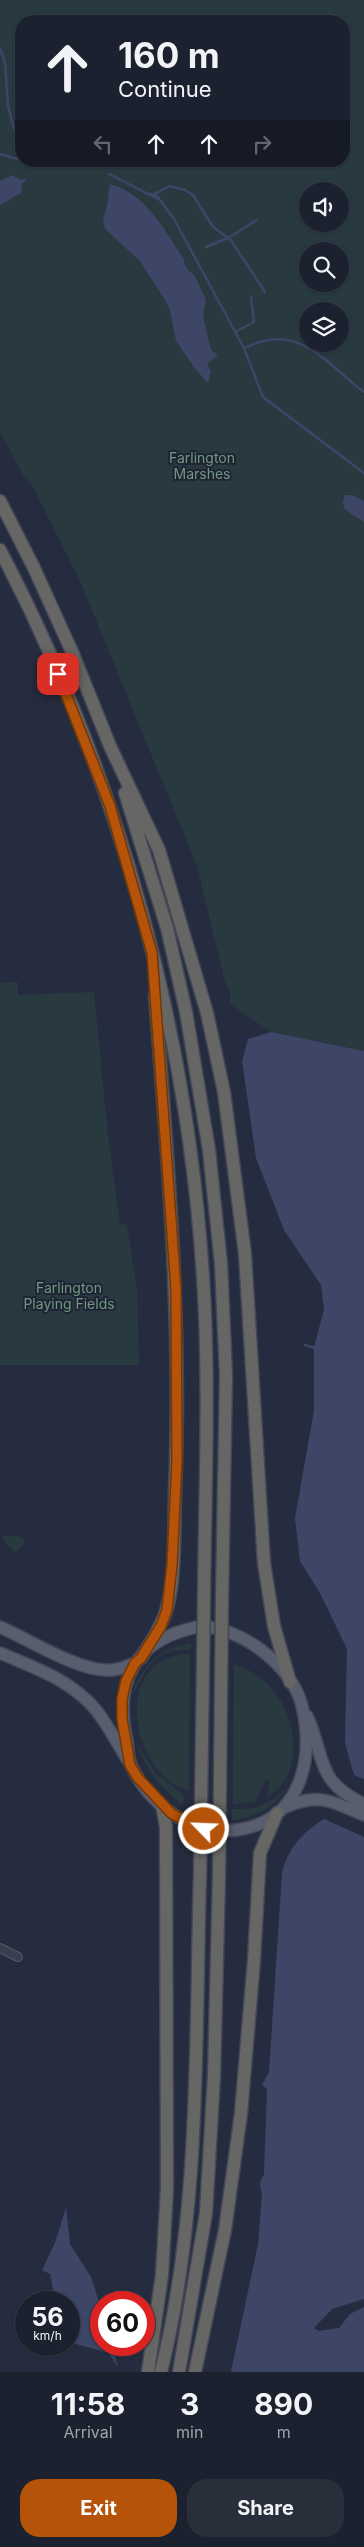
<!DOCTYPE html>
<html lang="en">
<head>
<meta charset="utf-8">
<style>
	body { margin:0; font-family:Inter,sans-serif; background:#292e3b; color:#f1f3f6; height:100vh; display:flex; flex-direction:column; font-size:19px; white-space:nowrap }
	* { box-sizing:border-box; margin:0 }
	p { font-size:16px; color:#a0a3aa }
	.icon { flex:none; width:28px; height:28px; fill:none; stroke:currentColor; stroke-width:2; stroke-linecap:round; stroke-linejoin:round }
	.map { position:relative; height:2372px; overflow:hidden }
	.drawer { display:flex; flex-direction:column; background:#1c212f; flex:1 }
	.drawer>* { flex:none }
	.banner { position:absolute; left:15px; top:15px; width:335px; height:152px; border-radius:20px; box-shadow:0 1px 4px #0004,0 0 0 1px #3a3e4b; background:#1c212f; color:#f1f3f6; overflow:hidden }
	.tools { position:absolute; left:299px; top:182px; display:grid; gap:10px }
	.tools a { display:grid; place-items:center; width:50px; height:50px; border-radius:50%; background:#1c212f; box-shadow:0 1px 4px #0004,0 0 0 1px #3a3e4b; font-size:25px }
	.speed { position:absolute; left:15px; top:2291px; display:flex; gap:10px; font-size:25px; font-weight:700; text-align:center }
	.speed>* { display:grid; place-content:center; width:65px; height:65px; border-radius:50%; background:#1c212f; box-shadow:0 1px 4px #0004,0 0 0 1px #3a3e4b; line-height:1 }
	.speed small { font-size:12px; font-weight:400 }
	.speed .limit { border:8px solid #d22; background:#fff; color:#111 }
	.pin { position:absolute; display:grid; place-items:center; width:42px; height:42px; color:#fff; margin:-21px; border-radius:10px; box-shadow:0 2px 8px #0006 }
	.me { position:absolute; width:55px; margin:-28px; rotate:294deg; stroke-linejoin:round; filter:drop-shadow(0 0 4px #0008) }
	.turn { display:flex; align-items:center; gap:18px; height:105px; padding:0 20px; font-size:22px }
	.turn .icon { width:65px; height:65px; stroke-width:2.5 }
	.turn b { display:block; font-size:35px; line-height:42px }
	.lanes { display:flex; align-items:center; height:48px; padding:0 20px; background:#0003; justify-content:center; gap:25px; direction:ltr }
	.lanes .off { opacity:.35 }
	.eta { display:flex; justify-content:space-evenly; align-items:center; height:85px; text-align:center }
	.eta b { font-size:30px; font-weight:700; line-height:35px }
	.action { display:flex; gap:10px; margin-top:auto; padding:10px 20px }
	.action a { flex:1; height:58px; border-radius:20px; background:#b45309; color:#fff; font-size:20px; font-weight:700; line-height:58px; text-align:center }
	.action a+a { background:#292e3b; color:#f1f3f6 }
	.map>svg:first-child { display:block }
</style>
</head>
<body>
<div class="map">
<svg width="364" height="2372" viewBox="0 0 364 2372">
	<rect width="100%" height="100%" fill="#262c3f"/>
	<path fill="#283940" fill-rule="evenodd" d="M0,0H364V1051L311,1040L364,1779L354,1775L345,1743L347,1649L320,1593L299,1556L296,1512L314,1411V1347L324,1310L321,1285L284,1230L273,1190L257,1046L271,1032L230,1004V991L225,982L197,866L80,581L33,487L24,477L0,431ZM21,21H344V161H21ZM308,191H340V224H308ZM308,251H340V284H308ZM308,311H340V344H308Z
		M18,982V995L94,992L108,1136L120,1224L127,1225L137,1290L139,1365H0V983Z
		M2,1536H19L24,1539V1544L15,1552L4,1542Z
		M191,1644V1649L171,1651L160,1656L148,1667L134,1692L133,1691C144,1664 161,1646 191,1644Z
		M190,1654L189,1791C129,1774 110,1656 190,1654Z
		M234,1664C249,1669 262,1677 272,1689C298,1718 305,1776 267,1797L270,1781L265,1780L256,1802L233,1804Z
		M136,1742L156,1774L184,1795L183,1805C161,1789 145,1769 136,1742Z
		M284,1790L286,1791C272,1808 254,1818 232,1820V1809C253,1810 270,1805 284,1790Z"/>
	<path fill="#3d4667" d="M12,175L21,180L28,178L22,184L21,193L0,205V181Z
		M110,184C146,194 164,229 184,259C184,265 188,272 194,274L206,300L203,316L211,350L218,355L207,364L211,372L208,383L196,370L176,341L170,310L165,300L139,260L105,229L103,218C109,207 107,197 110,184Z
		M345,495H352L364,501V522L344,509L343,502Z
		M271,1032L364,1051V1779L354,1775L345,1743L347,1649L320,1593L300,1561L295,1518L314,1411V1347L324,1310L321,1285L284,1230L256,1158L242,1061L248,1039Z
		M324,1819L364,1837V2299L332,2309L314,2328L319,2331L339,2328L350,2314L364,2307V2372H231L258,2244L262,2194C260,2185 258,2183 264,2175L267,2089L262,2085L269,2072L282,1873C288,1848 303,1832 324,1819Z
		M66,2207L70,2244L91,2277L101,2308V2345H112L118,2368L109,2353L69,2342V2302H49L53,2290L50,2274L42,2270L55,2243Z"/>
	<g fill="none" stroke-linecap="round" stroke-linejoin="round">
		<path stroke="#3d4667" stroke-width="2.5" d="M0,48L5,63L8,106L21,156
			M0,154L21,160
			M26,161L56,167
			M109,174L160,200L174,219L244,348L263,397L364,473
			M145,193L156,195L160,200
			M154,194L170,186L185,190L193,195L213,227L230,239L265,292
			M206,247L228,238L257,220
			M235,332L254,322L251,297
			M245,348C299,321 324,362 364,392
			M305,1345L315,1348"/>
		<defs>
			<path id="minor" d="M0,1948L18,1957"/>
			<path id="primary" d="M0,1627C28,1639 75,1669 105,1670C116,1671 125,1667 135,1663
				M197,1627C238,1624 293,1666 302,1706C314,1757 302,1818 242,1829C197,1838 151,1808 132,1767C128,1759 128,1749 127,1741C114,1681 134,1640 197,1627Z
				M0,1653C35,1668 71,1680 96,1710C108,1725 117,1743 127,1759
				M307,1716C326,1758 315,1781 364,1804
				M286,1807C319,1792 333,1802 364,1815"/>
			<path id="trunk" d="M0,501L34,568L73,654L110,746L159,850L207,1013L224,1092L245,1254L264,1563L274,1626L290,1682
				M0,550C117,773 187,1026 203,1277C210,1383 205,1491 204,1597
				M125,793L167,928L186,1012L209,1150L221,1264L226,1375L222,1599
				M141,1658C150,1643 161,1628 166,1611C176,1581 174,1524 175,1491C182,1325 168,1160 155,996
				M148,2372L162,2275L167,2189L166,1827L162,1805
				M161,2372C201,2210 195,2041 200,1875
				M179,2372L206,2213L214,2076L219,1877
				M195,2372L225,2230L241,2113L254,1960L260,1853L277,1813"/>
		</defs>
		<use href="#minor" stroke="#555a69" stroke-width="10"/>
		<use href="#primary" stroke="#444858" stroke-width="14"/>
		<use href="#trunk" stroke="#424756" stroke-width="15"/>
		<use href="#minor" stroke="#3a3f4f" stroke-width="8"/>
		<use href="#primary" stroke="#595e6f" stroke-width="11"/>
		<use href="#trunk" stroke="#666664" stroke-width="12"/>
		<defs>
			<path id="trunk-bridge" d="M200,1875L204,1597
				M219,1877L222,1599"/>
		</defs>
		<use href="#trunk-bridge" stroke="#424756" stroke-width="15" stroke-linecap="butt"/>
		<use href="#trunk-bridge" stroke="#666664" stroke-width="12"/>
	</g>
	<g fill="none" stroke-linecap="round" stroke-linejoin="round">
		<defs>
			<path id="route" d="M58,674L110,806L152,953L176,1290L177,1460L172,1565L167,1610L161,1626L141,1658L135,1663L126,1681L122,1699V1719L130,1765L138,1778L172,1814L204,1829"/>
		</defs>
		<use href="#route" stroke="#753606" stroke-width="12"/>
		<use href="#route" stroke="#b45309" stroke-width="9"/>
	</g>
	<g text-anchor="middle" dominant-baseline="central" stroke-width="4" stroke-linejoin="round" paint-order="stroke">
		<g font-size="14" fill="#6f9981" stroke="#1f2434">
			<text x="202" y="457">Farlington<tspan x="202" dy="16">Marshes</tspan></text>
			<text x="69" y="1287">Farlington<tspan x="69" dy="16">Playing Fields</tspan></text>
		</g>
	</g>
</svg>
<div class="tools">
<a><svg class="icon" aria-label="sound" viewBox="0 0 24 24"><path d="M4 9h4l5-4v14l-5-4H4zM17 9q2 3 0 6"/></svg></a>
<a><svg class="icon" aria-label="search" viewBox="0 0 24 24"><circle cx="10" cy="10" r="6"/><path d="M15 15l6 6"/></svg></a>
<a><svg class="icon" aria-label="layers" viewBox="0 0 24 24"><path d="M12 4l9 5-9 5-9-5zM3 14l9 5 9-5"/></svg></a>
</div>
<div class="speed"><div>56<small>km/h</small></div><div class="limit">60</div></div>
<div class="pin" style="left:58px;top:674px;background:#d93025"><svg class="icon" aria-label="arrive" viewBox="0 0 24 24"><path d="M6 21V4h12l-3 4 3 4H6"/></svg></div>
<svg class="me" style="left:204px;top:1829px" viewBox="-20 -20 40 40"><circle r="17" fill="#b45309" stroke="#fff" stroke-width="3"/><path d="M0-11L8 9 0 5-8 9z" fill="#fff"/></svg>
<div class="banner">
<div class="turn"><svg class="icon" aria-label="ahead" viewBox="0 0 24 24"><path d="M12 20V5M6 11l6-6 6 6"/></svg><div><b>160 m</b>Continue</div></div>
<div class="lanes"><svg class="icon off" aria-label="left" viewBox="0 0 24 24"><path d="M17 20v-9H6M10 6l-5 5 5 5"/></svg><svg class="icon" aria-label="ahead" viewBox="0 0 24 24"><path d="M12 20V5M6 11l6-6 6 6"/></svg><svg class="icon" aria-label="ahead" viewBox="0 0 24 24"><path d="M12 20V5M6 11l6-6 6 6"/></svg><svg class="icon off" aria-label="right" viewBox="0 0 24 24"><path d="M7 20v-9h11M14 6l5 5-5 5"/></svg></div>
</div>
</div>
<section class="drawer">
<div class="eta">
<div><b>11:58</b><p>Arrival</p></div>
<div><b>3</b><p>min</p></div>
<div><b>890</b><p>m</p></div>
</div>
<div class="action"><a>Exit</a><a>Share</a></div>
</section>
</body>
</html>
